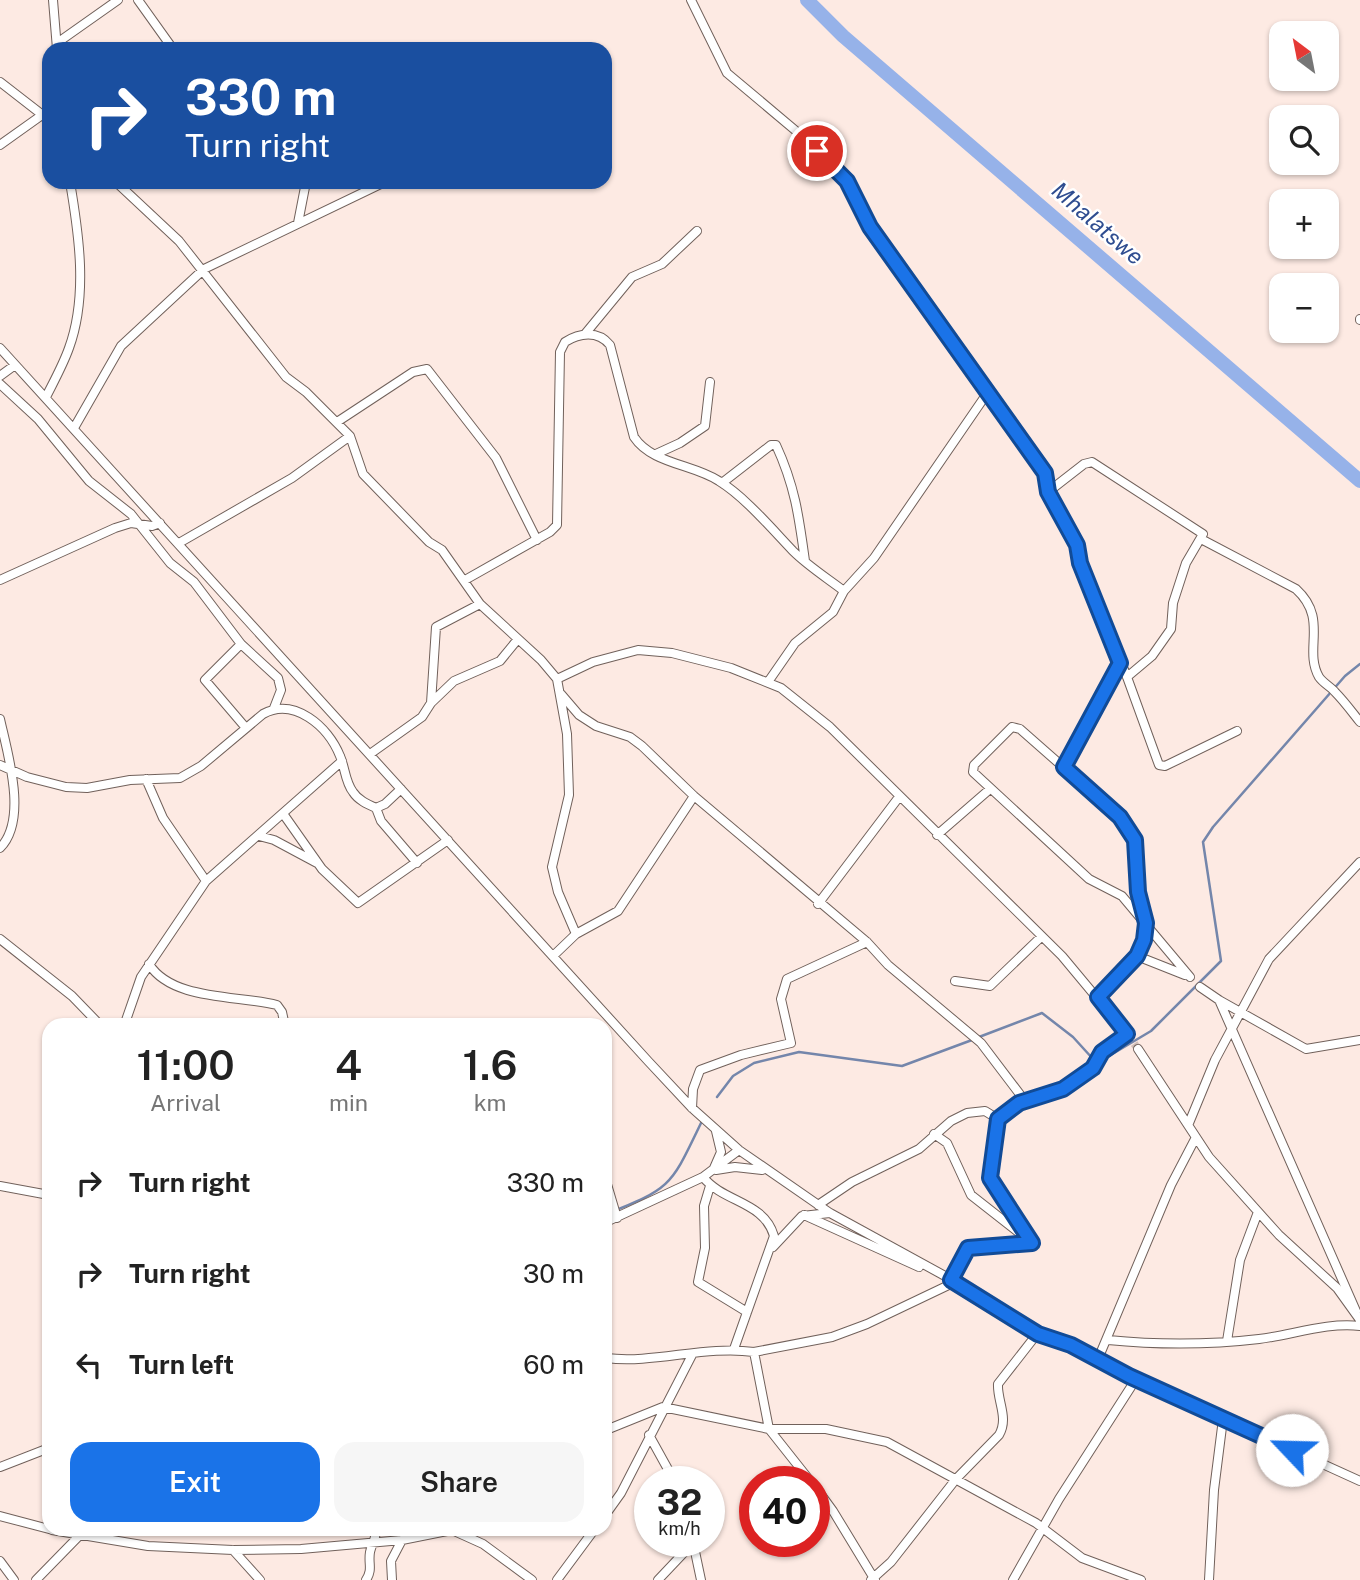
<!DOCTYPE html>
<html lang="en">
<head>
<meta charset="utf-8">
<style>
	body { margin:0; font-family:"Public Sans",sans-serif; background:#f6f6f6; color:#222; height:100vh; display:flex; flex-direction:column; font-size:26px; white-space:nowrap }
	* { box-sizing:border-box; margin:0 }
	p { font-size:23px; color:#767676 }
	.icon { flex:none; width:38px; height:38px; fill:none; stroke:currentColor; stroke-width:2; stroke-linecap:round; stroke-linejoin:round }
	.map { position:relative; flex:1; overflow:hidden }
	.panel { position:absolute; left:42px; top:1018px; width:570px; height:518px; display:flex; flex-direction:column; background:#fff; border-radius:21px; box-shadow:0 2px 5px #0004 }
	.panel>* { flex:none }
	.banner { position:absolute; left:42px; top:42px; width:570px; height:147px; border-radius:21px; box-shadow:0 2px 5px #0004; background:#1a4fa0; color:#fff; overflow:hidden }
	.needle { width:46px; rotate:328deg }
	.tools { position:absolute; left:1269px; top:21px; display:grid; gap:14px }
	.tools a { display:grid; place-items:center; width:70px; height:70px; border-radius:14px; background:#fff; box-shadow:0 2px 5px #0004; font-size:35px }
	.speed { position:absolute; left:634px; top:1466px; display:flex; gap:14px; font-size:35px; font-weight:700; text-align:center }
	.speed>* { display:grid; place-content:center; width:91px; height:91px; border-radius:50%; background:#fff; box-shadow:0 2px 5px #0004; line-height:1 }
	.speed small { font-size:18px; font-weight:400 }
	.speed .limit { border:10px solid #d22; background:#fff; color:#111 }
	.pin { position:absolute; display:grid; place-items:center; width:60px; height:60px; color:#fff; margin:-30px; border:4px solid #fff; border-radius:50%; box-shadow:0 2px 7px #0007 }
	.me { position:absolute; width:77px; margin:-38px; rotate:294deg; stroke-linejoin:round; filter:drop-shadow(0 0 5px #0008) }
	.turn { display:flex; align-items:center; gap:24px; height:147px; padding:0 28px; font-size:32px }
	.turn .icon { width:91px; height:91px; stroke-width:2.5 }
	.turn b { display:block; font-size:49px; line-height:60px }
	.eta { display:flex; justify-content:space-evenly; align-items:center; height:119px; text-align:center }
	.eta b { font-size:42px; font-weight:600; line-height:49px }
	.action { display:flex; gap:14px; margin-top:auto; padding:14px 28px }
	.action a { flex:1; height:80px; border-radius:21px; background:#1a73e8; color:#fff; font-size:28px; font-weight:600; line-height:80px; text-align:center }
	.action a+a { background:#f6f6f6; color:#222 }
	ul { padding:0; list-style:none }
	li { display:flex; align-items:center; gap:21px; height:91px; padding:0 28px }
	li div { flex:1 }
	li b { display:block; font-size:26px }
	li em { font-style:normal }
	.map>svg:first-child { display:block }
</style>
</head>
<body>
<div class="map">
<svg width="1360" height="1580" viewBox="0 0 1360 1580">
	<rect width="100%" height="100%" fill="#fdeae3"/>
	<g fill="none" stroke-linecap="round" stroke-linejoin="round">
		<path stroke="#7486ab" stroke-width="2.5" d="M979,1037L1042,1013L1073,1037L1093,1059
			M1104,1059L1151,1031L1221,961L1203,842L1213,827L1345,676L1360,664
			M717,1097L733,1076L754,1063L799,1052L902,1066L972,1040
			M606,1214C673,1188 671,1185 702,1121"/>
		<path stroke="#96b2e9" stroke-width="14" d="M807,0L843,36L1360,481"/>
		<path stroke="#d2c1bb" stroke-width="8" stroke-dasharray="8 4" stroke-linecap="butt" d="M1127,1034L1138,1049"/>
		<defs>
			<path id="minor" d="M53,0L57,49
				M138,0L173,49
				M691,0L727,73L802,136L847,181L870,227L988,392L874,558L844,591L833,612L795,643L768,682
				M57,43L118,0
				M0,82L49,120
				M0,145L42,115
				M116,182L179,241L286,377L306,392L350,436L363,474L429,542L442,550L480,604L541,660L557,679L567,734L569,795L552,867L558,892L576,934
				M298,223L306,182
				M1360,319V320
				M585,334L632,277L662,264L697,231
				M0,348L648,1061L692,1108L739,1150L830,1213L956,1282L1037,1334L1071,1345L1129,1376L1360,1481
				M0,376L15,365
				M0,384L38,419L89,481L131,514L170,563L194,582L241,644L278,678L281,690L274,708
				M988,392L1045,473L1052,501L1077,545L1080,563L1127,677L1159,765L1165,766L1237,731
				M46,397C54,381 63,365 69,348C88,296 79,235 70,182
				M337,422L413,372L427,369L496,458L537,540
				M74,428L121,346L204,269L385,182
				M656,454L680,443L705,426L710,382
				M722,483L771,445H776C795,486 799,517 805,561
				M1048,492L1084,464L1092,462L1203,534L1186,563L1173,603L1171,629L1152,656L1127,677
				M1201,539L1296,589C1329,619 1303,649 1319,677C1323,683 1331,687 1335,692C1344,701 1352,712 1360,722
				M179,543L292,478L350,436
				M0,580L115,528L131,523L152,526L160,523
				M465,580L550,532L557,525L560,352L565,342C579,333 598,330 610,345L634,437C652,464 693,464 719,481C745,497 771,528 793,551C808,566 827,578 844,591
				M241,644L205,680L246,728
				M557,679L593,662L638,650L672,653L731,668L781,688L830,727L1062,956L1127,1034L1102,1052L1093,1068L1063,1089L1019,1103L998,1119L990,1178L1032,1243L968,1248L951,1280
				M561,694L579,715L596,726L630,737L642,746L694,796L867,942L888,965L981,1043L1025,1101
				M431,703L454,681L500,661L518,639
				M0,719C8,755 28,820 0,848
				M370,754L422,717L431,703L436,627L480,604
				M0,765L27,777L66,787L87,788L130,780L180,778L201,766L263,714C294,697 328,726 340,756C345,767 345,782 353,792C358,800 367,804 376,808L385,804L401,789
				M1064,767L1120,663
				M146,779L163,818L206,881
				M376,808L381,821L417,863
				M284,815L322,869L358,903L448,840
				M937,835L990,789
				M259,836L274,840L317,863
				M818,904L899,797
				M1142,919L1135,840L1120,817L1020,729L1012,727L974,765L973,772L1089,879L1122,896L1190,977
				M0,939L72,996L101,1026
				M553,956L576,934L618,911L694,796
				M1137,956L1144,940L1146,923
				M149,964C172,1001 239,995 277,1005L282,1012L285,1026
				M955,981L990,986L1041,937
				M1200,987L1219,1000L1356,1311
				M1098,997L1137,956L1185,975
				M1219,1000L1306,1049L1360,1040
				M124,1026L141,977L206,881L342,761
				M1138,1049L1209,1157L1279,1235L1337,1288L1360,1320
				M692,1108L693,1089L700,1070L741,1055L791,1043L781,999L787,979L867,942
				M1189,1123L1215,1060L1269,959L1360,862
				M934,1134L947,1143L971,1195L1027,1239
				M714,1168L721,1152L716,1131
				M716,1170L735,1167L762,1170
				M703,1177C724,1203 764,1201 774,1236L734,1349
				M606,1181L617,1218
				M0,1186L49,1195
				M710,1186L704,1206L705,1248L698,1282L747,1312
				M818,1205L852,1182L919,1149L951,1121L967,1113L985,1111L998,1119
				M804,1215L919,1267
				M606,1222L703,1177L739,1150
				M773,1247L802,1216L830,1213
				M1108,1340C1159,1345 1208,1345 1259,1339C1292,1335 1327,1322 1360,1326
				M1227,1341L1240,1260L1258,1212
				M754,1352L832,1337L867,1324L953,1283L950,1281
				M606,1358C655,1364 705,1345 754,1352L769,1429H826L887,1442L1036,1523L1082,1558L1141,1580
				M1098,1359L1171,1185L1195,1139
				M606,1430L663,1407L769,1429L811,1482
				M649,1435L675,1482
				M0,1467L49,1448
				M814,1485L833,1511L875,1580
				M606,1514L621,1493L692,1355
				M0,1516L49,1529
				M52,1530L148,1546L233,1550L301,1549L402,1540L452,1530L483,1544L532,1580
				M693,1542L701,1580
				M233,1550L260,1580
				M0,1561L14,1580
				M36,1580L79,1536
				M366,1580C373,1569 368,1564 370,1552C372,1543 376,1539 376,1530
				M392,1580L391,1561L402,1540
				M557,1580L594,1530
				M658,1580L693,1543
				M871,1580L891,1562L956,1479L999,1435C1009,1418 997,1401 998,1384L1037,1334
				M1013,1580L1059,1499L1136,1379
				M1209,1580L1214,1490L1223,1419"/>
		</defs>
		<use href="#minor" stroke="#71615b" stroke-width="10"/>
		<use href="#minor" stroke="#fff" stroke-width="8"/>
	</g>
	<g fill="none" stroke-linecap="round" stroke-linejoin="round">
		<defs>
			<path id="route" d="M817,151L847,181L870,227L1045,473L1048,492L1077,545L1080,563L1120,663L1064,767L1120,817L1135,840L1138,892L1146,923L1144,940L1137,956L1098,997L1127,1034L1102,1052L1093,1068L1063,1089L1019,1103L998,1119L990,1178L1032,1243L968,1248L951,1280L1038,1334L1071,1345L1129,1376L1292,1450"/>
		</defs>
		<use href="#route" stroke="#114b97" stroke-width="18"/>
		<use href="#route" stroke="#1a73e8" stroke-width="12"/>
	</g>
	<g text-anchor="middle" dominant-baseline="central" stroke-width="5" stroke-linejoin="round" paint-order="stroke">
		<g font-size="23" font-style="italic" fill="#2f4d90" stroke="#fff">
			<text transform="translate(1098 223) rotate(41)">Mhalatswe</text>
		</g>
	</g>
</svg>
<div class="tools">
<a><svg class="needle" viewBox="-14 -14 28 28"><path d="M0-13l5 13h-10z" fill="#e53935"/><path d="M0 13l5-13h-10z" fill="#767676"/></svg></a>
<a><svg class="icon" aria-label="search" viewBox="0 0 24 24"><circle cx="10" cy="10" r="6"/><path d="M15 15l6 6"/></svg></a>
<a>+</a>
<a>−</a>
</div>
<div class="speed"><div>32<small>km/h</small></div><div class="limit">40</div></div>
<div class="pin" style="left:817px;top:151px;background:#d93025"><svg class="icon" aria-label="arrive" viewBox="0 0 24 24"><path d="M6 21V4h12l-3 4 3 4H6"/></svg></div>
<svg class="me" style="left:1292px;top:1450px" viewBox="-20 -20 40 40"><circle r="19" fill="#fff"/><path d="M0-13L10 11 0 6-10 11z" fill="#1a73e8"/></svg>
<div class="banner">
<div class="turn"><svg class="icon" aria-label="right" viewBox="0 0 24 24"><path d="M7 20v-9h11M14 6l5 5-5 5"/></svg><div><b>330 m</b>Turn right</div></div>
</div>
<section class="panel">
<div class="eta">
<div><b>11:00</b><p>Arrival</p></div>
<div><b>4</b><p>min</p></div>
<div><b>1.6</b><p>km</p></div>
</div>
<ul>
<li><svg class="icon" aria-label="right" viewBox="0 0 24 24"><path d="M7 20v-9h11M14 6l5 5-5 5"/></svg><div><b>Turn right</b></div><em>330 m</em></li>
<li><svg class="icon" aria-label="right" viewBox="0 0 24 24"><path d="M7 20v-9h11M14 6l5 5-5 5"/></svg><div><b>Turn right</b></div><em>30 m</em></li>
<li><svg class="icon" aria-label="left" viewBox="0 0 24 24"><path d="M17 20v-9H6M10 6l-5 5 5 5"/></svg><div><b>Turn left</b></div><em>60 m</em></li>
</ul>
<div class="action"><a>Exit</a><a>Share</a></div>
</section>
</div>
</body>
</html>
